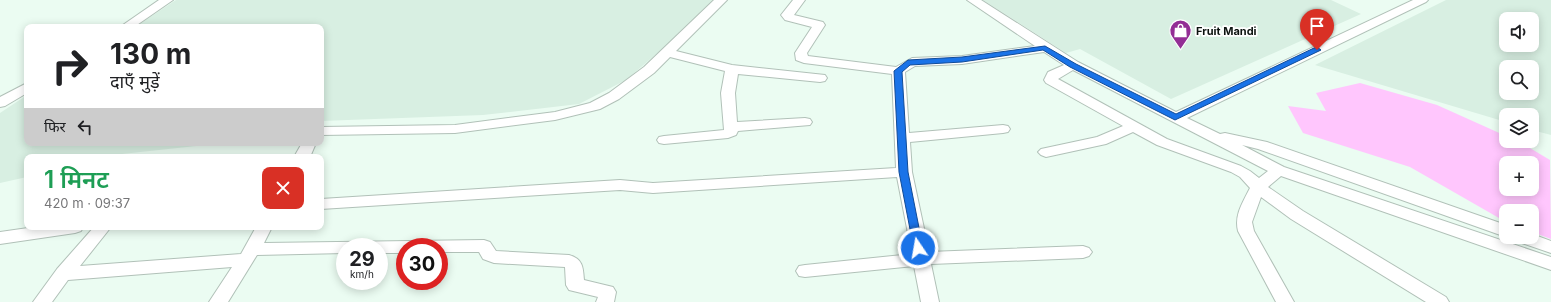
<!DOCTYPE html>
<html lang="hi">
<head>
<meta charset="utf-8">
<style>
	body { margin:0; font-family:Inter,"Noto Sans Devanagari",sans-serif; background:#f2f2f2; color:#202124; height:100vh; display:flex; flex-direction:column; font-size:15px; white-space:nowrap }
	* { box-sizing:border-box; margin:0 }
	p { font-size:13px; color:#757577 }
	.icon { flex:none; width:22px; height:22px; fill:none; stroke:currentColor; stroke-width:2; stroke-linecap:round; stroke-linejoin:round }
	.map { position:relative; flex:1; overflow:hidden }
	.side { position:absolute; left:24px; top:154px; width:300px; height:76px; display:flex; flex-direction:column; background:#fff; border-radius:8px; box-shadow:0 2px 10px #0003 }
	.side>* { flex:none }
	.hud { position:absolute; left:24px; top:24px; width:300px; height:122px; border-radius:8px; box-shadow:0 2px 10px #0003; background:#fff; color:#202124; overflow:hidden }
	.buttons { position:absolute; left:1499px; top:12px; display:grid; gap:8px }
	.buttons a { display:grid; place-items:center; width:40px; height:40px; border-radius:8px; background:#fff; box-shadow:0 2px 10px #0003; font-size:20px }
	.speed { position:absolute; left:336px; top:238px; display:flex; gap:8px; font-size:20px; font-weight:700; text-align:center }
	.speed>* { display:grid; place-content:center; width:52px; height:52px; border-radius:50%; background:#fff; box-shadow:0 2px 10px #0003; line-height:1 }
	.speed small { font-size:10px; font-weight:400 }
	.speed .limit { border:6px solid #d22; background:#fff; color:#111 }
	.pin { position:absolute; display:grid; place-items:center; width:34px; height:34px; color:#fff; margin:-41px -17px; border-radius:50% 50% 50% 0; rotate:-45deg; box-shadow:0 0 4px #0007 }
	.pin .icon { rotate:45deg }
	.me { position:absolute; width:44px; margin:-22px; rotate:348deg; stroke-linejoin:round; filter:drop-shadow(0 0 3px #0008) }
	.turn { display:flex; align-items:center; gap:14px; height:84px; padding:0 20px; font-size:18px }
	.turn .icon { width:52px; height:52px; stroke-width:2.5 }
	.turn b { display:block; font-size:28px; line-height:34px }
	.then { display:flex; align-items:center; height:38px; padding:0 20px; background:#0003; gap:8px; font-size:15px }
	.round { display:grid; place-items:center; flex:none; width:42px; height:42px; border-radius:8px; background:#f2f2f2 }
	.summary { display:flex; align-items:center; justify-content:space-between; height:68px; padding:0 20px }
	h1 { font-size:24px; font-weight:600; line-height:30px; color:#1e9e55 }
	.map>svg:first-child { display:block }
</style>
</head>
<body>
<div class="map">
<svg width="1551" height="302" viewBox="0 0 1551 302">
	<rect width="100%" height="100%" fill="#ebfcf2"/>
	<path fill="#d8efe2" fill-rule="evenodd" d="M176,0H719L626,80L579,104L483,115L321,121V27H135Z
		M983,0H1331L1361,14L1171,99L1080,49L1066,53Z
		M1446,0H1551V135L1532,130V115H1506V122L1315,65ZM1506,19H1532V45H1506ZM1506,67H1532V93H1506Z
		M27,95V143H224L122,154L108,157H27V177L0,183V113Z"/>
	<path fill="#ffc6fd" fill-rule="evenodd" d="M1360,83L1437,105L1506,136V141H1518L1550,160L1551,239L1532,232V211H1506V222L1410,167L1303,133L1288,106L1326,111L1316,93ZM1506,163H1532V189H1506Z"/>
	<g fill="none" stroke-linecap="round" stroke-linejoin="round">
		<defs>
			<path id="minor" d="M159,0H173L134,27H120Z
				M714,0H727L676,51L732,65L825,75L827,78L825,81L820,82L738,74L735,93L737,122L805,118L810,119L812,122L810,125L738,131L736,135L728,138L664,144L659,143L657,140L659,137L664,136L724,130L721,93L725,71L670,57L654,73L619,99L600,109L555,120L455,133L321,135V127L455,125L555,112L590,103L609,93L644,67Z
				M793,0H805L794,15L823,22L825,25L807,53L808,56L896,67L912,58L962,56L1035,46L967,0H981L1078,62L1176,112L1413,0H1428L1426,2L1187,118L1220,134L1225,133L1267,142L1506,225V237L1258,149L1242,145L1284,167L1551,257V270L1281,176L1268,187L1303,211L1446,297L1449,302H1426L1291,219L1261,197L1252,222L1254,231L1294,302H1276L1238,231C1234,215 1243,202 1250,188L1240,177L1231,172L1157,145L1133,132L1106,144L1046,157L1041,155L1038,152L1041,149L1097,137L1123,126L1046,83L1044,80L1048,72L1064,65L1044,52L962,64L915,66L905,72L909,133L1003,125L1008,126L1010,129L1008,132L1003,133L910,142L912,172L929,252L1083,246L1089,248L1092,252L1089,256L1083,258L931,264L939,302H921L914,266L805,277L799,276L796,271L799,266L805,265L912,254L897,177L653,193L620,190L321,209V199L620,180L653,183L896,168L892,74L804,63L796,60L795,53L812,27L785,20L781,15ZM1073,70L1268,171L1259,178L1250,171L1241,166L1167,139L1058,79Z
				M27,83V93L5,106L0,107V97Z
				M302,143H316L310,157H294Z
				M35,227H83L81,231L75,233L0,244V232Z
				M94,227H111L80,266L241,254L256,227H272L264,243L484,240L490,242L496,251L569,255C583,259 583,267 584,280L613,287L616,292L614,302H596L598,297L569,290L566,285L565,267L494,263L483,259L479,252H439V247H405V253H379V247H345V253L257,255L228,302H209L232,267L68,280L52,302H33L57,269Z
				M1532,234L1551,241V253L1516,241L1514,237H1532Z"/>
		</defs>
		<use href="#minor" stroke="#b1c1b8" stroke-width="2"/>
		<use href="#minor" fill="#fff" fill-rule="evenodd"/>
	</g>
	<path fill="#1a73e8" stroke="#114b97" d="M1045,46L1076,64L1176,114L1314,48L1317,47L1321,50L1175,120L1070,67L1043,50L962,62L910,65L902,72L908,172L923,248L922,250H914L899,172L894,71L908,60L962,57Z"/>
	<defs>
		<symbol id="shop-pin" viewBox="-11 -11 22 30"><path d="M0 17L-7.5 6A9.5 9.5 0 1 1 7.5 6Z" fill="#932e95" stroke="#fff"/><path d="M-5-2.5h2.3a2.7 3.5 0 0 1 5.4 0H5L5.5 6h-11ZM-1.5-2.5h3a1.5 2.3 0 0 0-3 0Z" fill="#fff"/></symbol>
	</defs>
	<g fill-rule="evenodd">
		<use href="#shop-pin" x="1168" y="18" width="25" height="34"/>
	</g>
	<g text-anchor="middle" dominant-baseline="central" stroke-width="3.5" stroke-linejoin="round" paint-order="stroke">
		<g font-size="11" font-weight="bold" fill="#0c120f" stroke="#fff" text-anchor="start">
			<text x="1196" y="31">Fruit Mandi</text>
		</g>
	</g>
</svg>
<div class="buttons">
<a><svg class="icon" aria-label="sound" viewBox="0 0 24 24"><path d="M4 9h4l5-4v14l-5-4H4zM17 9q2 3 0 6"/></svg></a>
<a><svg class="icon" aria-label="search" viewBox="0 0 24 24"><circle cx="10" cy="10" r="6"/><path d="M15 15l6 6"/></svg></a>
<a><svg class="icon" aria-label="layers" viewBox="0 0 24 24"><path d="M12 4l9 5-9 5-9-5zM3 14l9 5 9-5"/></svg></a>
<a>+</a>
<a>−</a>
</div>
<div class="speed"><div>29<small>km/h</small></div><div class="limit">30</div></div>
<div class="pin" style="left:1317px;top:50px;background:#d93025"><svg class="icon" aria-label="arrive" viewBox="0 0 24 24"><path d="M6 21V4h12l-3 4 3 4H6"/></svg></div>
<svg class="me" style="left:918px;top:248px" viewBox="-20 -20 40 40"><circle r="17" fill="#1a73e8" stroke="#fff" stroke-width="3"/><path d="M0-11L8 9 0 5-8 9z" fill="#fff"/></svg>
<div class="hud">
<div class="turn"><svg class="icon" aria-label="right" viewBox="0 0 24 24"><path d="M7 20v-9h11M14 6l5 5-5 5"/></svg><div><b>130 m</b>दाएँ मुड़ें</div></div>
<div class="then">फिर<svg class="icon" aria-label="left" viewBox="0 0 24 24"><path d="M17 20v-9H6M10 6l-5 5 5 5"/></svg></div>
</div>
<section class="side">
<div class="summary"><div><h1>1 मिनट</h1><p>420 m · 09:37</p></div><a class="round" style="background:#d93025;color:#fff"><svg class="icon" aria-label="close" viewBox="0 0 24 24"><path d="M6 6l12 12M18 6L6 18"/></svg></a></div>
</section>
</div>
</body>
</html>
